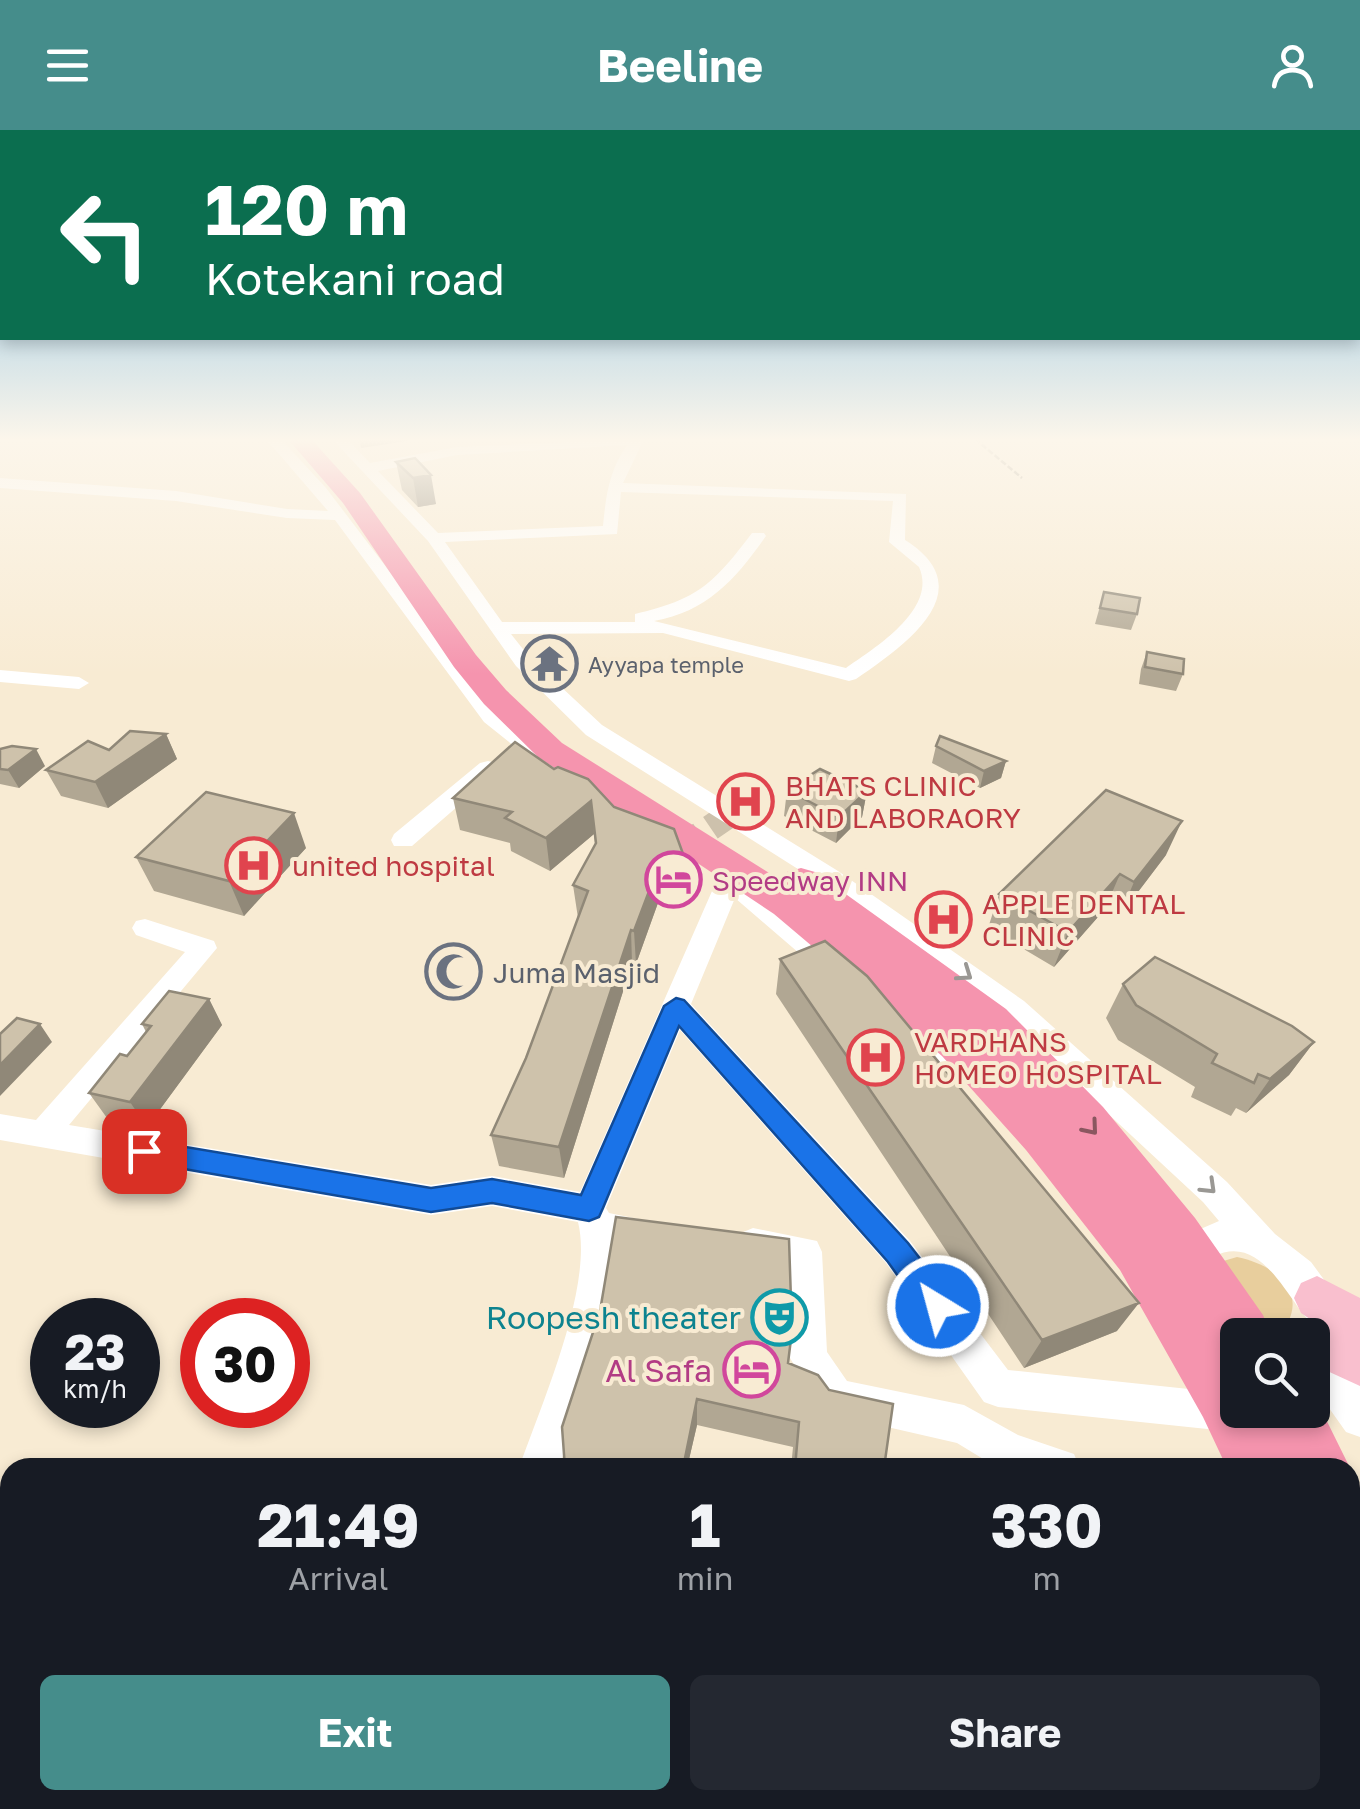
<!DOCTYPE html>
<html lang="en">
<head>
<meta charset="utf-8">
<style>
	body { margin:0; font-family:"Golos Text",sans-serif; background:#242831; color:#f1f3f6; height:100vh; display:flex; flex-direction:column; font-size:38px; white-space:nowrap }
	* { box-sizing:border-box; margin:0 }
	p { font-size:32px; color:#9ea1a6 }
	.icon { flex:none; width:55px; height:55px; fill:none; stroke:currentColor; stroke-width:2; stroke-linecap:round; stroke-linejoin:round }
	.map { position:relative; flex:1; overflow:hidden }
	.details { position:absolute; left:0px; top:1328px; width:1360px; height:352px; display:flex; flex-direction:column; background:#171b24; border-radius:30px 30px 0 0; box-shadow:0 5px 15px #0003 }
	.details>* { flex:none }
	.guide { position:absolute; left:0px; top:0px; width:1360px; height:210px; box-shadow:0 5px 15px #0003; background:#0b6e4f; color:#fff; overflow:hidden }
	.fabs { position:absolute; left:1220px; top:1188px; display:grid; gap:20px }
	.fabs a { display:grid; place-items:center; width:110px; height:110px; border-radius:15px; background:#171b24; box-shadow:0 5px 15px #0003; font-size:50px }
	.speed { position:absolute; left:30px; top:1168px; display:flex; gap:20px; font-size:50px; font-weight:700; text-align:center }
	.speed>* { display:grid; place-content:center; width:130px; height:130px; border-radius:50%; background:#171b24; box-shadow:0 5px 15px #0003; line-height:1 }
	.speed small { font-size:25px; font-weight:400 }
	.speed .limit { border:15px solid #d22; background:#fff; color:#111 }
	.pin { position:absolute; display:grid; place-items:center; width:85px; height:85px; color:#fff; margin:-42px; border-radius:20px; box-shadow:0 5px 15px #0006 }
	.me { position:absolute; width:110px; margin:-55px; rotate:323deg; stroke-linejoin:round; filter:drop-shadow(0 0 8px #0008) }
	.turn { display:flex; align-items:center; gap:35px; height:210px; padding:0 40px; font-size:45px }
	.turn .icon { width:130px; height:130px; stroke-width:2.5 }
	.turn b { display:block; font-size:70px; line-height:85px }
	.eta { display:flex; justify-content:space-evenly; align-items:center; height:170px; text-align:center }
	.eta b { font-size:60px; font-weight:700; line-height:70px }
	.button { display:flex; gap:20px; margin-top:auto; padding:20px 40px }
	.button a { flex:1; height:115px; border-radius:15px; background:#458d8b; color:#fff; font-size:40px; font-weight:700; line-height:115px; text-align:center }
	.button a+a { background:#242831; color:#f1f3f6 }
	header { display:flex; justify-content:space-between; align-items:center; height:130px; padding:0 40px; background:#458d8b; color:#fff; font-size:45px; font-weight:700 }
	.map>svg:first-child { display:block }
</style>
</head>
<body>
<header><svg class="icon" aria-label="menu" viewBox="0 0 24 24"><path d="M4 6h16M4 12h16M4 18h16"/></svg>Beeline<svg class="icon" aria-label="person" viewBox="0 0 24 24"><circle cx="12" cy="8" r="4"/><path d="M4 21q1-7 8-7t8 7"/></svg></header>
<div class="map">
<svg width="1360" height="1679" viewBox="0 0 1360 1679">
	<rect width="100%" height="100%" fill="#f8ebd3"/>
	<path fill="#e8ce9d" d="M1237,1127C1271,1134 1308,1158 1286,1196L1268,1202L1220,1132Z"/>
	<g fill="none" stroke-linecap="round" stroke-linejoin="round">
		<path stroke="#cdc1ac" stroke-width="26" stroke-dasharray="26 12" stroke-linecap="butt" d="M679,719L729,685"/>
		<path stroke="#a29887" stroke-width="2.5" stroke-dasharray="6 2.5" stroke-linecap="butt" d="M975,309L1022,348"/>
		<path fill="#fff" fill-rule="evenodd" d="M266,309H281L326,358L498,584L590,654L593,659L590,664H574L484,592L335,390L287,388L176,371L0,358V348L176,361L287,379L328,381Z
			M332,309H347L370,333L457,317L644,309L623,353L906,364L905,410C985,460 904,516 856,549L849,551L663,503L511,504L530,528L602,595L838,741L1024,871L1227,1052L1275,1104L1311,1132L1325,1151L1339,1183L1334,1195L1321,1200C1293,1189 1268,1098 1213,1127L1200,1147L1188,1151L1176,1147L1170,1135L1189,1104L1219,1091L1203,1072L1004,887L820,753L586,605L516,536L428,411ZM627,315C609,341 606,365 603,396L438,403L378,341L457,325ZM621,362L893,371L889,412L919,437C938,479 875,518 846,538L654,491C707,482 736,449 766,406L764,403H752C713,454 699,469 635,484V492H502L445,412L617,404Z
			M0,540L79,547L89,553L79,559L0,552Z
			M488,631L496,633L499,638L496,643L412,716H394L391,710L394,704L480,633Z
			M725,738L739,743L852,841L848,848H828L735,768L691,874L910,1111L1008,1240L1236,1264L1238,1280L1255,1283L1250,1297L1236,1302L998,1277L984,1272L886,1133L680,900L606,1078L609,1083L662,1094L667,1105L662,1116L650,1121L616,1115L600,1208L559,1338H519C541,1275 594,1156 578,1092L492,1076L431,1085L0,1010V984L36,990L185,822L136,805L132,798L136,791L145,789L214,811L217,818L69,995L431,1055L492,1046L580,1062L716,752L712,746Z
			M887,869L897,872L964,929L968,937L964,945L953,949L942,945L877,888L873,880L877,872Z
			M753,1098L817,1111L822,1122L827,1222L847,1251L964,1275L1018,1305L1074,1324L1080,1338H998L957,1313L822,1282L790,1228L788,1135L741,1125L736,1114L741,1103Z
			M1312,1204L1325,1209L1360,1256V1307L1346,1302L1312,1254V1205H1308Z
			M0,1513L10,1517V1563L0,1559Z
			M1350,1646L1360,1651V1679H1326L1324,1670H1350Z
			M61,1670H151L148,1679H58Z"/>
		<path fill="#f9bfce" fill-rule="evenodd" d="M1317,1146L1360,1168V1256L1312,1234V1205H1293L1297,1195L1310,1189L1301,1183L1294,1168L1301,1153Z"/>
		<path fill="#f594ae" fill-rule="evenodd" d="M288,309H311L360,363L476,525L506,560L562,613L782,751L787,742L801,738L815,742L1006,879L1103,977L1195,1088L1263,1185L1271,1205H1238V1280H1312V1261L1350,1338H1227L1203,1287L1120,1140L1026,1020L942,926L774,784L538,627L484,574L454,537L343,373Z
			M1350,1369L1360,1373V1454L1350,1450Z
			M1350,1514L1360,1518V1614L1350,1610Z"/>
	</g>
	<path fill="#b1a793" d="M415,328L436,374L418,377L402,360L396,332Z
		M1104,462L1137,484L1131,500L1095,494Z
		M1147,522L1183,544L1176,561L1139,554L1141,539Z
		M166,604L177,629L108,678L61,666L46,640Z
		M936,616L1006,631L1001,648L980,658L932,633Z
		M0,619L45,636L19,658L0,654Z
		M554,639L614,677L686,732V765L663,759L636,834L632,833L564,1048L499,1036L491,1005L526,928L578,788L573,755L595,714L594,704L550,741L511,721L510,713L460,700L453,668Z
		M787,660L867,661L862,687L836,713L784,686Z
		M306,718L244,786L154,761L136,727Z
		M1166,725L1119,787L1105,779L1054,837L988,798L999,764Z
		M780,829L1117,1201L1024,1238L776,864Z
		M1123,854L1314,912L1289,945L1246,983L1236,978L1231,986L1191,967L1195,957L1118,910L1106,888Z
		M209,869L222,895L147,997L107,988L89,963L127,926L146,902L142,894Z
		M792,1201L788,1233L884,1338H791L793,1317L697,1295L687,1338H565Z"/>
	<path fill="#908878" d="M359,309H407L408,311L361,318Z
		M431,345L436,374L418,377L413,348Z
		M166,604L177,629L108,678L95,652Z
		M36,619L45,636L19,658L8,640Z
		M1006,631L1001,648L980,658L984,641Z
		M867,661L862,687L836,713L839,687Z
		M591,671L594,704L550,741L546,708Z
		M294,683L306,718L244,786L229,751Z
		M1182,691L1166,725L1119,787L1134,752Z
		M662,727L663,759L636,834L634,801Z
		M1120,744L1105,779L1054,837L1068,802Z
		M631,800L632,833L564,1048L559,1017Z
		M209,869L222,895L147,997L130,972Z
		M40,894L52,912L0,966V935Z
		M1314,912L1289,945L1246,983L1270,949Z
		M1139,1173L1117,1201L1024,1238L1042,1210Z
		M697,1269V1295L687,1338H683Z"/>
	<path fill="#cec2ab" stroke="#908878" stroke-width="2.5" d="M415,328L431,345L413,348L396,332Z
		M1104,462L1140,468L1137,484L1100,478Z
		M1147,522L1184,529L1183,544L1145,537Z
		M130,601L166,604L95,652L46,640L88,611L109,620Z
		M940,606L1006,631L984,641L936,616Z
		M515,612L554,639L558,637L588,649L614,677L674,699L686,732L662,727L634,801L631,800L559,1017L491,1005L526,928L588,761L573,755L596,713L591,671L546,708L505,688L512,682L453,668Z
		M12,616L36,619L8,640L0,639V619Z
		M820,639L867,661L839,687L787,660Z
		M1106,660L1182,691L1134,752L1120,744L1068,802L999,764Z
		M206,662L294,683L229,751L136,727Z
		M825,811L867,846L1139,1173L1042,1210L780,829Z
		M1155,827L1292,896L1314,912L1270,949L1258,944L1254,953L1212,933L1217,924L1136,875L1123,854Z
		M169,861L209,869L130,972L89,963L120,924L127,926L151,896L142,894Z
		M17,888L40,894L0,935V904Z
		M616,1087L789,1109L792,1201L788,1233L818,1245L829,1260L893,1274L884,1338H795L799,1292L697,1269L683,1338H565L562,1297L600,1181Z"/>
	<defs><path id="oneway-chevron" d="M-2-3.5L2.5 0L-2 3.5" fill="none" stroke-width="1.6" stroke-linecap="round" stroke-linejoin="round" transform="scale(2.5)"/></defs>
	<g stroke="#9a9894">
		<use href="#oneway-chevron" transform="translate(965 844) rotate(35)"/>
		<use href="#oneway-chevron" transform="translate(1209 1057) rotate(44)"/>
	</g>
	<use stroke="#8a5760" href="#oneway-chevron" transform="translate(1091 998) rotate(50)"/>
	<linearGradient id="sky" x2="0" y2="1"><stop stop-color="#6eb4e0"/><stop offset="0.57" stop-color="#fcf6eb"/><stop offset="1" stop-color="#fcf6eb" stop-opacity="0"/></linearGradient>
	<rect width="1360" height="544" fill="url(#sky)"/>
	<path fill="#1a73e8" stroke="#114b97" stroke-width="2.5" d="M676,868L684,870L908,1113L949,1166L953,1176L949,1187L938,1191L927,1187L888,1132L679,896L603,1078L599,1087L589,1091L492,1073L431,1082L144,1032L134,1029L130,1021L134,1013L144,1010L431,1058L492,1049L581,1065L664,876Z"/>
	<defs>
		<symbol id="temple-ring" viewBox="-11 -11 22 22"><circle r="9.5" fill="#f8ebd3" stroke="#6b7280" stroke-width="1.5"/><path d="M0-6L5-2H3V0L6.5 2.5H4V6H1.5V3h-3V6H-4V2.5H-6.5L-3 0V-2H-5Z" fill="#6b7280"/></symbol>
		<symbol id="hospital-ring" viewBox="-11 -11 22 22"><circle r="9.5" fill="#f8ebd3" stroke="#e0444e" stroke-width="1.5"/><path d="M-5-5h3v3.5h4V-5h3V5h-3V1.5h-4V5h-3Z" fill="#e0444e"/></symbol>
		<symbol id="hotel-ring" viewBox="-11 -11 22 22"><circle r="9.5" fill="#f8ebd3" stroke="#d1479c" stroke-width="1.5"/><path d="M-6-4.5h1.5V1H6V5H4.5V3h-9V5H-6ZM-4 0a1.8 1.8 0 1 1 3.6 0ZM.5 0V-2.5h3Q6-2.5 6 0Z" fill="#d1479c"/></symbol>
		<symbol id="mosque-ring" viewBox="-11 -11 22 22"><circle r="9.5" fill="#f8ebd3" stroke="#6b7280" stroke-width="1.5"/><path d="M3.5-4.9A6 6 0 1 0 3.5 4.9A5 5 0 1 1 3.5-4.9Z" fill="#6b7280"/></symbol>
		<symbol id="theatre-ring" viewBox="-11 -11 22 22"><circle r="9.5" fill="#f8ebd3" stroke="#0f9aa8" stroke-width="1.5"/><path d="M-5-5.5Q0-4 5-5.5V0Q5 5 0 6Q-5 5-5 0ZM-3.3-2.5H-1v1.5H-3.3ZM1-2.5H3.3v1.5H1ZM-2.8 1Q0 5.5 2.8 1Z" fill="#0f9aa8"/></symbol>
	</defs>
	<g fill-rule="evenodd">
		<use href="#temple-ring" x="518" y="502" width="63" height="63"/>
		<use href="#hospital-ring" x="714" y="640" width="63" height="63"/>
		<use href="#hospital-ring" x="222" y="704" width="63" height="63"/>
		<use href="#hotel-ring" x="642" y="718" width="63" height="63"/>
		<use href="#hospital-ring" x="912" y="758" width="63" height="63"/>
		<use href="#mosque-ring" x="422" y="810" width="63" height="63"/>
		<use href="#hospital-ring" x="844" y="896" width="63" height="63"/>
		<use href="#theatre-ring" x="748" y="1156" width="63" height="63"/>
		<use href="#hotel-ring" x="720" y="1208" width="63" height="63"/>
	</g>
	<g text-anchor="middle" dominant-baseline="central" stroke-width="8" stroke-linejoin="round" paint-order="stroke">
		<g font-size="22" fill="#5b616d" stroke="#f8ebd3" text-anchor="start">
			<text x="588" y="534">Ayyapa temple</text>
		</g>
		<g font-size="28" fill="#be3a42" stroke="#f8ebd3" text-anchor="start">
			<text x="785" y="655">BHATS CLINIC<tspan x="785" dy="32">AND LABORAORY</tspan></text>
			<text x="292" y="735">united hospital</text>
			<text x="982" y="773">APPLE DENTAL<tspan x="982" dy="32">CLINIC</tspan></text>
			<text x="914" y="911">VARDHANS<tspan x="914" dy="32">HOMEO HOSPITAL</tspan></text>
		</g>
		<g font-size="28" fill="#b23c85" stroke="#f8ebd3" text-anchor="start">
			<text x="712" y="750">Speedway INN</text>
		</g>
		<g font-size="28" fill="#5b616d" stroke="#f8ebd3" text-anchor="start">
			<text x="493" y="842">Juma Masjid</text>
		</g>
		<g font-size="32" fill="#0d838f" stroke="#f8ebd3" text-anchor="end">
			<text x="741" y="1187">Roopesh theater</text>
		</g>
		<g font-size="32" fill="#b23c85" stroke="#f8ebd3" text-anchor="end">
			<text x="712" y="1240">Al Safa</text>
		</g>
	</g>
</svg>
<div class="fabs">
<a><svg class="icon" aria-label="search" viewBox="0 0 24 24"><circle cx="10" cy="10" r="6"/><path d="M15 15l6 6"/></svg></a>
</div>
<div class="speed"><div>23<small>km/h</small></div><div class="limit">30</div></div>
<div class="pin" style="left:144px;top:1021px;background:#d93025"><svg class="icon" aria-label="arrive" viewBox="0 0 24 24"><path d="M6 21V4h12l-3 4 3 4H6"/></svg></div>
<svg class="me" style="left:938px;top:1176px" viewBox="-20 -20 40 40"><circle r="17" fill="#1a73e8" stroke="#fff" stroke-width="3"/><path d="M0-11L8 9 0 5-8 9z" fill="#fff"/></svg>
<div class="guide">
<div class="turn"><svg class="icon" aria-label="left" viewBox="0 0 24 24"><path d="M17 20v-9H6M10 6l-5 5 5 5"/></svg><div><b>120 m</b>Kotekani road</div></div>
</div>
<section class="details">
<div class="eta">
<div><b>21:49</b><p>Arrival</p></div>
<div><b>1</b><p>min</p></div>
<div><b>330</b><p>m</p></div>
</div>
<div class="button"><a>Exit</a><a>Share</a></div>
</section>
</div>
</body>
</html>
